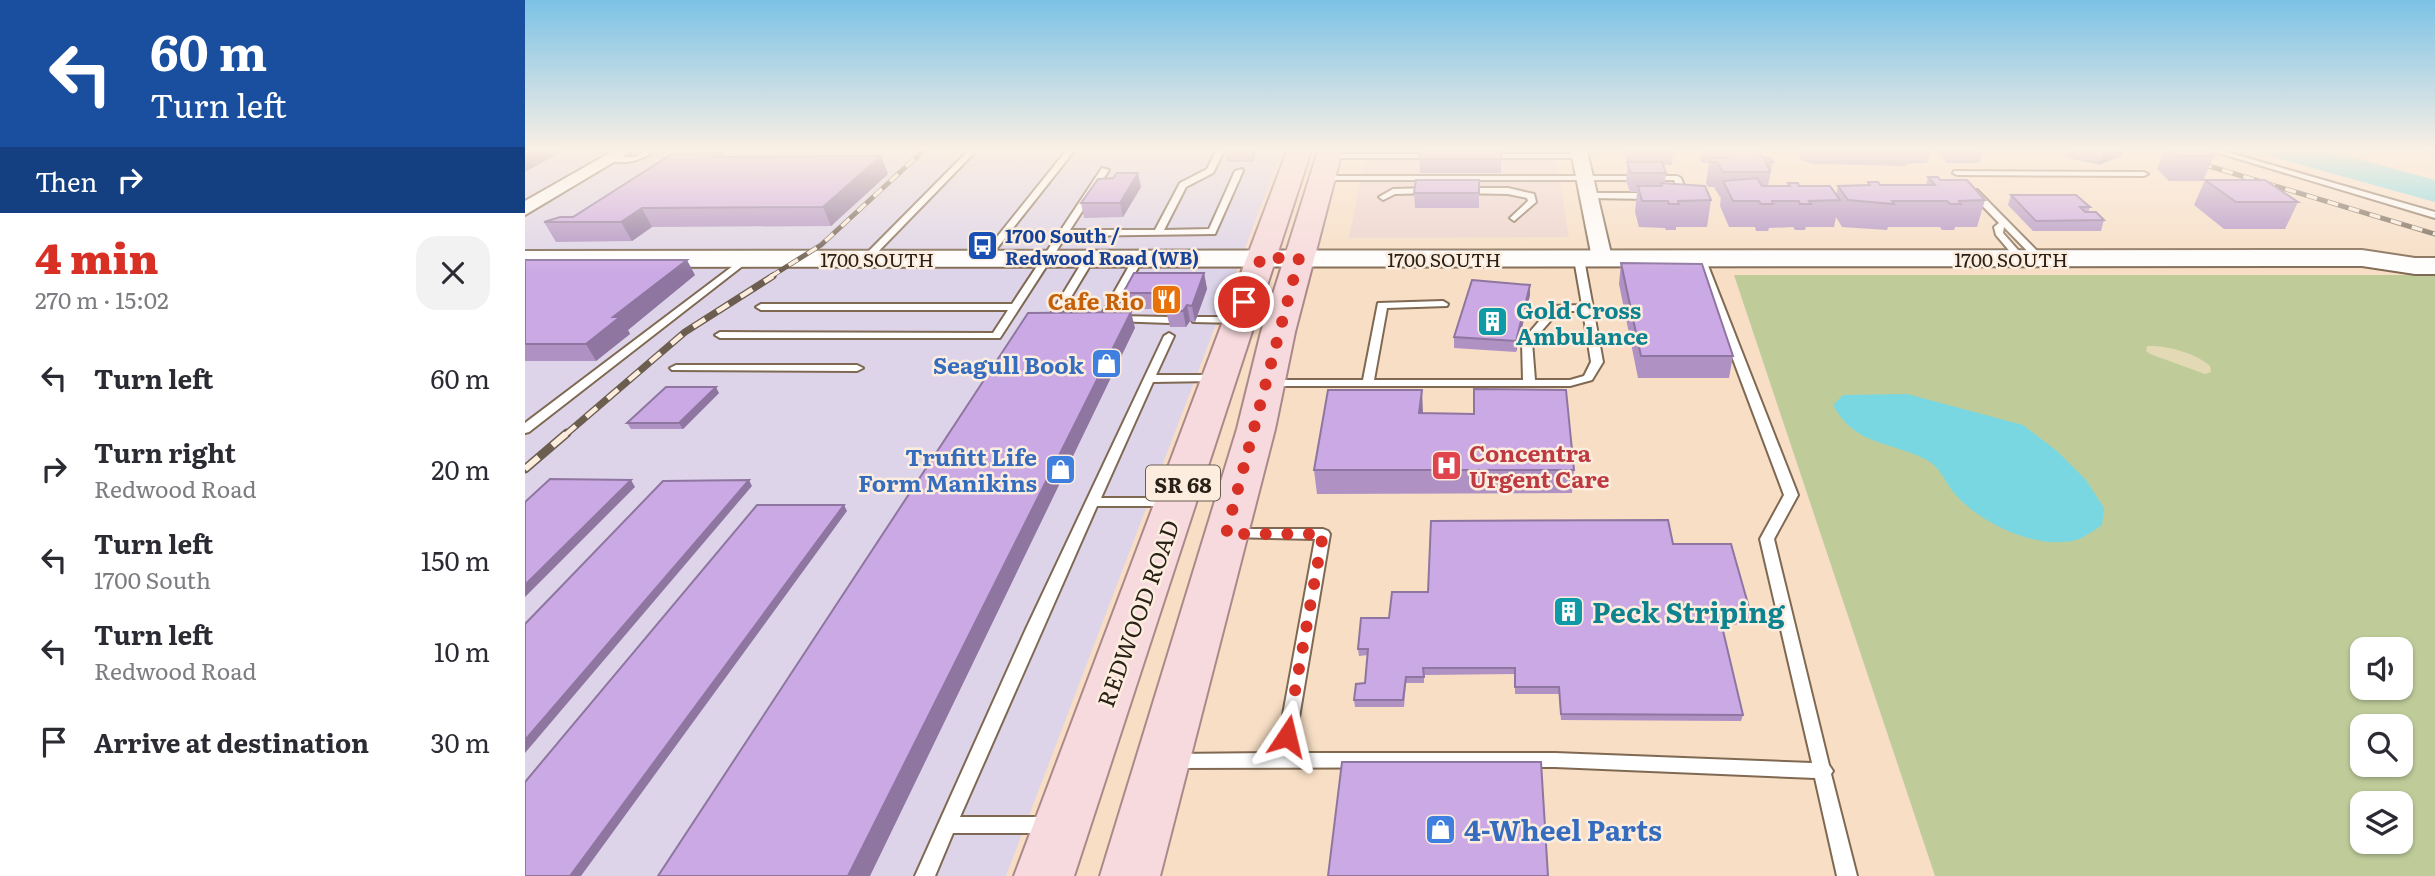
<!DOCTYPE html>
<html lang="en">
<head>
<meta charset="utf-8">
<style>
	body { margin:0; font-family:Literata,serif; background:#f2f2f3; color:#2b2b33; height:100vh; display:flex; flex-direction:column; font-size:26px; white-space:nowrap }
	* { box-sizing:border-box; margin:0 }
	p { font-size:23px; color:#7c7c81 }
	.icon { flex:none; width:38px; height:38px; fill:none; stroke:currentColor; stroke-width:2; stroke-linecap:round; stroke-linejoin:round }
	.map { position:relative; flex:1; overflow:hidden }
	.side { display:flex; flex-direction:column; background:#fff; width:525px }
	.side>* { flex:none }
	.top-card { background:#1a4fa0; color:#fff; overflow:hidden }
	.tools { position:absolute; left:1825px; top:637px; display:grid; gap:14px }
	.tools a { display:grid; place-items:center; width:63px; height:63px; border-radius:14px; background:#fff; box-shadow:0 2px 5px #0004; font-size:35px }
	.pin { position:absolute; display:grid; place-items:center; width:60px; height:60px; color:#fff; margin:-30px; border:4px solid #fff; border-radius:50%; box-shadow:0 2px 7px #0007 }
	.me { position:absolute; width:77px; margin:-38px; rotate:10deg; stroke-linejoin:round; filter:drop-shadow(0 0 5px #0008) }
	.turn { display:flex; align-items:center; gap:24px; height:147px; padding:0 35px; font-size:32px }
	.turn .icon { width:91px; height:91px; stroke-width:2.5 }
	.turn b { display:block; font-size:49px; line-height:60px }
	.then { display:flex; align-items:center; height:66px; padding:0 35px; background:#0003; gap:14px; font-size:26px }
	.round { display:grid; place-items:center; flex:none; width:74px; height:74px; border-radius:21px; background:#f2f2f3 }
	.headline { display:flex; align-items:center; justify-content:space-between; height:119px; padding:0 35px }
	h1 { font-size:42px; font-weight:800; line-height:52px; color:#d93025 }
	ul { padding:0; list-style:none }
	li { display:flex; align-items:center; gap:21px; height:91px; padding:0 35px }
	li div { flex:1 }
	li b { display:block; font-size:26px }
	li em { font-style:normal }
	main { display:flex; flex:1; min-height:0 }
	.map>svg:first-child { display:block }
</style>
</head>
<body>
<main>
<section class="side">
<div class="top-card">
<div class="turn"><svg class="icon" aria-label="left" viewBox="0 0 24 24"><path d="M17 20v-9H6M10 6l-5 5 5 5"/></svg><div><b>60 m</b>Turn left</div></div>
<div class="then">Then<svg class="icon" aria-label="right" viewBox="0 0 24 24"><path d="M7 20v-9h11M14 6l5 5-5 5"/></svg></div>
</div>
<div class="headline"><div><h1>4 min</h1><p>270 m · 15:02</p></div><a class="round"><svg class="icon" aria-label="close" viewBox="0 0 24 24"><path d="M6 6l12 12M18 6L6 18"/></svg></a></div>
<ul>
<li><svg class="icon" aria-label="left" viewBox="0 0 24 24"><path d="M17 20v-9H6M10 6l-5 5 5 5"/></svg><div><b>Turn left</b></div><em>60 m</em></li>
<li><svg class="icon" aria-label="right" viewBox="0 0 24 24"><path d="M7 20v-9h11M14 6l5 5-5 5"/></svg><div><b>Turn right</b><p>Redwood Road</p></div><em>20 m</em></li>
<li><svg class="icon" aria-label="left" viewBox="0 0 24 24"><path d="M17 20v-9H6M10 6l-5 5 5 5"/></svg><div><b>Turn left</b><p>1700 South</p></div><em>150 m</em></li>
<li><svg class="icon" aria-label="left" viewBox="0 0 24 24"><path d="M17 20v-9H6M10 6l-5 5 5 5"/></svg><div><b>Turn left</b><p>Redwood Road</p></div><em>10 m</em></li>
<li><svg class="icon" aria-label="arrive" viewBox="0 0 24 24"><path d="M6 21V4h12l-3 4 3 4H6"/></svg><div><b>Arrive at destination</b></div><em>30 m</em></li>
</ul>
</section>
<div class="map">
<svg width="1910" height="876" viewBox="0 0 1910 876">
	<rect width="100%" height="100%" fill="#f7dec5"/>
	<path fill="#ecd2ce" d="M841,151H1030L1044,237L824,238Z"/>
	<path fill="#ddd4ea" d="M0,151H757L481,876H0Z"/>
	<path fill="#bfcc9a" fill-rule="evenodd" d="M1209,275H1910V876H1410ZM1838,649H1876V688H1838ZM1838,726H1876V765H1838ZM1838,803H1876V842H1838Z"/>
	<path fill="#e3d9b4" d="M1622,346C1641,345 1671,353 1685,366L1686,372L1680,374L1625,354L1621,351Z"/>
	<path fill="#78d7e1" d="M1726,151H1804L1910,180V202Z
		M1382,394L1498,425L1532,451L1561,480L1579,508L1577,525C1570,529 1562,536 1554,539C1514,552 1454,523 1429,493C1420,482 1415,467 1402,460C1365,441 1330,446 1308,405L1318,395Z"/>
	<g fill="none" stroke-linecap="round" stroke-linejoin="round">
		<defs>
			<path id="service" d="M120,151H129C116,161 97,166 81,159L85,157H109Z
				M443,151H451L344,261H338V257Z
				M541,151H549L462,261H456V257Z
				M691,151H699L688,173L661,187L639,230L684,229L710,171L717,169L718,171L690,234L541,236L475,338H195L190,335L195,332L468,333L483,310H236L231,307L236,304H487L577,168L584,170L545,230H630L655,183L682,169Z
				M1687,151H1698L1910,212V218Z
				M800,154H911L915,156L911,158H803L799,156Z
				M958,154H1055L1059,156L1055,158H958Z
				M1429,171L1619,172L1623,174L1619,176L1432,175L1428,173Z
				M793,176H1152L1156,178L1163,196L1159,199L1152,198L1151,196L1154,194L1149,180H793Z
				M905,188L908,189V193L870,194L858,200L854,197L868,189Z
				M937,188H983L1009,194L1011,202L989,221L985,218L1003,201L1002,198L983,194L934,193V189Z
				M1446,190H1452L1518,257V261H1512L1479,227L1478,233L1501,259L1496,262L1493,261L1471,235L1469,227L1474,223L1446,194Z
				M1064,193H1126L1130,196L1126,199L1061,198V194Z
				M1175,255L1180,258L1273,495L1249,539L1304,765L1308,771L1306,774L1332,876H1312L1290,778L1030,767L648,768L642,766L639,761L642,756L648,754L751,753L790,539L701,537L699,534L701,531L706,529H798L803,531L805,534L768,753H1030L1287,763L1235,539L1259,495L1170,258Z
				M221,256L226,259L224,261L4,432L0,433V423Z
				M564,256L569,259L534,317L540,320L535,323L523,322L522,320L559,259Z
				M613,256L618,259L584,319L583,321H575L574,319L608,259Z
				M1054,256L1059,259L1078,362L1067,380L1045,386H745L739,383L745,380H838L853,303L918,301L923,304L922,306L862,308L849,380H998L997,342L998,340L1027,306L1057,305L1049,259ZM1034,311H1058L1066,362L1059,376L1045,380H1010L1007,342Z
				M592,316L644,317L649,320L644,323L588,321L587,319Z
				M672,317H712L717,320L712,323L668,322L667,320Z
				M644,333L649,336L631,375H690L696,378L690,381L628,382L576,498H644L651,502L644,506H572L435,817H523L529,819L532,825L529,831L523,833H428L410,876H390L500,631L639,336Z
				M151,365H332L338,368L332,371L147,370L145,368Z"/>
			<path id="minor" d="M88,151H107L0,215V201Z
				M1046,151H1062L1087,258L1084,262H1070L1067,258Z"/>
			<path id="tertiary" d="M1837,250L1890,258H1910V274H1890L1837,266L0,267V251Z"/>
			<path id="primary" d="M762,151H786L549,876H489Z
				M793,151H817L770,332L750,429L635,876H575L712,429L736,332Z"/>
		</defs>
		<use href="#service" stroke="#7f6952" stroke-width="4"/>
		<use href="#minor" stroke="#7f6952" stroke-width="4"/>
		<use href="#tertiary" stroke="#7f6952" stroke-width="4"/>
		<use href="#primary" stroke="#ac8989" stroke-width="4"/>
		<use href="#service" fill="#fff" fill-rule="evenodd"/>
		<use href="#minor" fill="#fff" fill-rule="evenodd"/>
		<use href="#tertiary" fill="#fff" fill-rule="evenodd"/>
		<use href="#primary" fill="#f7dadd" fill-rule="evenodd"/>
		<defs>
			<path id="rail-far2" d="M1634,151L1910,234
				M245,277L296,245L398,151"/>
			<path id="rail-far1" d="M40,435L160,332L248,276"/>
			<path id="rail" d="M0,469L42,433"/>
		</defs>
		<use href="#rail-far2" stroke="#6c5e4f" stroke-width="5"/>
		<use href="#rail-far1" stroke="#6c5e4f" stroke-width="7"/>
		<use href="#rail" stroke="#6c5e4f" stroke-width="9"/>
		<use href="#rail-far2" stroke="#fcedde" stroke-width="3.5" stroke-dasharray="11" stroke-linecap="butt"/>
		<use href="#rail-far1" stroke="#fcedde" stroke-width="4.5" stroke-dasharray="14" stroke-linecap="butt"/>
		<use href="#rail" stroke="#fcedde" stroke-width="6" stroke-dasharray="18" stroke-linecap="butt"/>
	</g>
	<path fill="#af91c4" d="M700,151H733L728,162H702Z
		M976,151V173H895L894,159Z
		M1093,151H1151V156H1148L1147,165H1138L1141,173L1140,183L1186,200L1182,227H1151V230H1141L1140,228L1114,227L1110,212L1112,192H1105L1101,181L1103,162L1100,156H1094Z
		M1177,151H1234L1239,158L1248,162L1243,186H1263V183L1311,196L1313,186L1342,185L1343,182L1355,185H1401L1403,177L1415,180L1460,200L1452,227H1430L1429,230H1417L1415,227H1363L1362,230L1317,227L1311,217L1309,227H1281L1280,230H1270L1268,227L1244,228L1243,231H1231L1230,227H1204L1195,206L1196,197H1195L1189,187H1183L1181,183L1184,163H1177L1175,159Z
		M1272,151H1406L1402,163L1382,164L1381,166L1288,164L1277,161Z
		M1411,151H1458L1454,163H1422Z
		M1543,151H1598L1596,156L1574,165L1540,157Z
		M1639,151H1680L1689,156L1678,181H1644L1632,169Z
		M1893,151H1910V156Z
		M196,153L197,157L363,174L306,226L127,227L107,241L31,242L19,222L48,217Z
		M588,178L616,187L598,217L559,218L556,203Z
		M954,180V208H890L889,193Z
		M1680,180L1773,202L1760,229H1699L1669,205Z
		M1486,195L1565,207L1563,212L1579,220L1576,231H1508L1483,205Z
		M0,260L170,275L103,330L105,334L71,361H0Z
		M1096,263L1208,356L1204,378H1113L1094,284Z
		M679,273L682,289L670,322L665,321L661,327H645L641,311L642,309H602L598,293Z
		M1005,295L991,352L929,348V337Z
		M194,393L158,429H106L102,423Z
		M789,470H1049L1047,493L792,494Z
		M1148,544L1227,618L1226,624L1196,625L1218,715L1216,721L1036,720L1034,694H990V674L899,675V683H881L879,707H830L829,700L840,683L843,655L834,656L833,649L864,618L903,592Z"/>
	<path fill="#8e76a0" d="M6,151H38L0,172V154Z
		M726,151H733L728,162Z
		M1579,151H1598L1596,156L1574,165Z
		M356,156L363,174L306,226L298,207Z
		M613,173L616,187L598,217L595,203Z
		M117,208L127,227L107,241L96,222Z
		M162,260L170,275L103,330L105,334L71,361L61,344L88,317Z
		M679,273L682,289L670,322L667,306Z
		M1005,285V295L991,352V341Z
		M662,305L665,321L661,327L658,311Z
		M606,312L610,328L345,876H323Z
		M191,387L194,393L158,429L154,423Z
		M897,390L898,413H894Z
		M106,480L110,487L0,597V585Z
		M224,480L227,486L0,753V740Z
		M319,505L322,511L56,876H45Z"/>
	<path fill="#cba9e4" stroke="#8e76a0" stroke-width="2" d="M895,151H976L977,159H894Z
		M1199,151H1234L1239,158H1245L1248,162H1241L1245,172H1198L1192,162H1186L1185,158H1203Z
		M1648,151H1680L1689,156H1655Z
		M196,153L190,157L356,156L298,207L117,208L96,222H19L35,217H48L147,154Z
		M1102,162H1137L1141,173H1106Z
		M592,173H613L595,203H556L573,179L588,178Z
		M1403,177H1413L1415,180H1442L1460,200L1434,201L1436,204H1425L1422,201H1367L1369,204L1323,200L1313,186L1345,185L1343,182H1353L1355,185H1410Z
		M1232,178L1237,186H1265L1263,183H1273L1274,186H1305L1315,200L1284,201L1286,204H1275L1274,201H1247L1248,204H1236L1234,201H1208L1198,181Z
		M891,180H954V193H889Z
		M1680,180H1740L1773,202H1711Z
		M1136,183L1180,186L1186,200L1153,201L1154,204H1144L1143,201H1117L1113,186H1137Z
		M1486,195H1551L1565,207H1555L1560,212H1571L1579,220L1511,221Z
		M0,260H162L88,317H95L61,344H0Z
		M1096,263L1177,264L1208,356H1116Z
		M609,273H679L667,306L662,305L658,311H641L650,293H598Z
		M947,280L1005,285L991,341L929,337Z
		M606,312L323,876H133L503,313Z
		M141,387H191L154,423H102Z
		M949,389L1041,390L1049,470H789L803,390H897L894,413L949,414Z
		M25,479L106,480L0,585V502Z
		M224,480L0,740V624L138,481Z
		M232,505H319L45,876H0V782Z
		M1143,520L1148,544H1206L1227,618H1195L1218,715L1036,714L1034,687H990V668H898L899,677H881L878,700H829L831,684L840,683L843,649H833L836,618H864L867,592H903L906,521Z
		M817,762H1016L1023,876H803Z"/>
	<linearGradient id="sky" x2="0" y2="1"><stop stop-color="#7bc2e5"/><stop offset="0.55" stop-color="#fbf0e5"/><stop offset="1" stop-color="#fbf0e5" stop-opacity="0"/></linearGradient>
	<rect width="1910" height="273" fill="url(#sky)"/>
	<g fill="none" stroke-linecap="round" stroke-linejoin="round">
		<path stroke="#d93025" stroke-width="12" stroke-dasharray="0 21.6" d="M719,302L736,258H774L701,534H798L762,736"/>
	</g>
	<defs>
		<symbol id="bus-square" viewBox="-11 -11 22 22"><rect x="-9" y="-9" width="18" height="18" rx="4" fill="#1a4fb4" stroke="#fcedde"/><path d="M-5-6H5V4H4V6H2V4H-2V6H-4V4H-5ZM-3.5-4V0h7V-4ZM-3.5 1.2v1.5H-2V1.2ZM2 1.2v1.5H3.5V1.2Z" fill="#fff"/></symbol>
		<symbol id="restaurant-square" viewBox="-11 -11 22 22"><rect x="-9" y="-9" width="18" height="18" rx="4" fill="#e8710a" stroke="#fcedde"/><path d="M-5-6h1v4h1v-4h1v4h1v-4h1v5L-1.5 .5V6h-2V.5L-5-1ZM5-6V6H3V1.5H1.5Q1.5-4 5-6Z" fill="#fff"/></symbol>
		<symbol id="building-square" viewBox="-11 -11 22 22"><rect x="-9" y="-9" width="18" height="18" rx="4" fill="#0f9aa8" stroke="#fcedde"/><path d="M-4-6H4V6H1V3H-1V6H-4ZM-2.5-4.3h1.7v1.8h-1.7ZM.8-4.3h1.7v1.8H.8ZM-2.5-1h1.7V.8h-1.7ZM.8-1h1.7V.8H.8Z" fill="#fff"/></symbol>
		<symbol id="shop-square" viewBox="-11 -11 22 22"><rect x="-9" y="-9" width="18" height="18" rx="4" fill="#3f7fe0" stroke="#fcedde"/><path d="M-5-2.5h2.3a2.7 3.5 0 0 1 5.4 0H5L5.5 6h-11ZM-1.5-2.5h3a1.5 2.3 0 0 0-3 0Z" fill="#fff"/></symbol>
		<symbol id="hospital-square" viewBox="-11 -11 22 22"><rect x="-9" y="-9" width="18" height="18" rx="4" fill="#e0444e" stroke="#fcedde"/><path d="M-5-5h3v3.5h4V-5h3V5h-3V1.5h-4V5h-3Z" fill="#fff"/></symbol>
	</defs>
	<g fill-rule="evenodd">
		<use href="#bus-square" x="440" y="228" width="35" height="35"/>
		<use href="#restaurant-square" x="624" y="282" width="35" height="35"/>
		<use href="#building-square" x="950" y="304" width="35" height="35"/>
		<use href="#shop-square" x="564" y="346" width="35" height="35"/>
		<use href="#hospital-square" x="904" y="448" width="35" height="35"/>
		<use href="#shop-square" x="518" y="452" width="35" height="35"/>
		<use href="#building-square" x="1026" y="594" width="35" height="35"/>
		<use href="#shop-square" x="898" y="812" width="35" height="35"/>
	</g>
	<g text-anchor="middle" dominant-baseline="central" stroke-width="5" stroke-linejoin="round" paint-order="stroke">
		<g font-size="19" font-weight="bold" fill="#164399" stroke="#fcedde" text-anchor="start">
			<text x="480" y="235">1700 South /<tspan x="480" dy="22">Redwood Road (WB)</tspan></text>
		</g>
		<g font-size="19" fill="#292017" stroke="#fcedde">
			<text x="352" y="259">1700 SOUTH</text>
			<text x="919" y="259">1700 SOUTH</text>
			<text x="1486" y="259">1700 SOUTH</text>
		</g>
		<rect fill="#fcedde" stroke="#685e53" stroke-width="2" x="621" y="465.5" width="74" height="35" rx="5"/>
		<g font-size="21" font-weight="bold" fill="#292017">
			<text x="658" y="483">SR 68</text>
		</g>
		<g font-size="23" font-weight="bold" fill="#c56008" stroke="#fcedde" text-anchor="end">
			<text x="619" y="300">Cafe Rio</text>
		</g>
		<g font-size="23" font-weight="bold" fill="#0d838f" stroke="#fcedde" text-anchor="start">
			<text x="991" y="309">Gold Cross<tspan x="991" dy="26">Ambulance</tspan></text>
		</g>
		<g font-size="23" font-weight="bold" fill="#366cbe" stroke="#fcedde" text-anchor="end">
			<text x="559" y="364">Seagull Book</text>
			<text x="512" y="456">Trufitt Life<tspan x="512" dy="26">Form Manikins</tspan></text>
		</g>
		<g font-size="23" font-weight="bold" fill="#be3a42" stroke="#fcedde" text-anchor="start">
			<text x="944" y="452">Concentra<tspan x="944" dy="26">Urgent Care</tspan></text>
		</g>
		<g font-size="23" fill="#292017" stroke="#fcedde">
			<text transform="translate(612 613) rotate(-70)">REDWOOD ROAD</text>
		</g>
		<g font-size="28" font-weight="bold" fill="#0d838f" stroke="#fcedde" text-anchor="start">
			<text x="1067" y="611">Peck Striping</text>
		</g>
		<g font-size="28" font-weight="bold" fill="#366cbe" stroke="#fcedde" text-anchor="start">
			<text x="939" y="829">4-Wheel Parts</text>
		</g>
	</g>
</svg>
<div class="tools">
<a><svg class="icon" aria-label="sound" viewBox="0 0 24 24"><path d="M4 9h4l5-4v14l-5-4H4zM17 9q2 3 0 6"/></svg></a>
<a><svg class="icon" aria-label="search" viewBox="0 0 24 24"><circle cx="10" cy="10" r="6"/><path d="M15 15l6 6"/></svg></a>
<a><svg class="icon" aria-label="layers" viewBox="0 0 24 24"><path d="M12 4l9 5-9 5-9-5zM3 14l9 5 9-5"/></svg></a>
</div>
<div class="pin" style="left:719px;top:302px;background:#d93025"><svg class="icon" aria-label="arrive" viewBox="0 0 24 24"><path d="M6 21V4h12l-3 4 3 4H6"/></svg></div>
<svg class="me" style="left:762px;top:736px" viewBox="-20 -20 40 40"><path d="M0-17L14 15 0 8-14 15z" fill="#d93025" stroke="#fff" stroke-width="4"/></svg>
</div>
</main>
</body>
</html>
